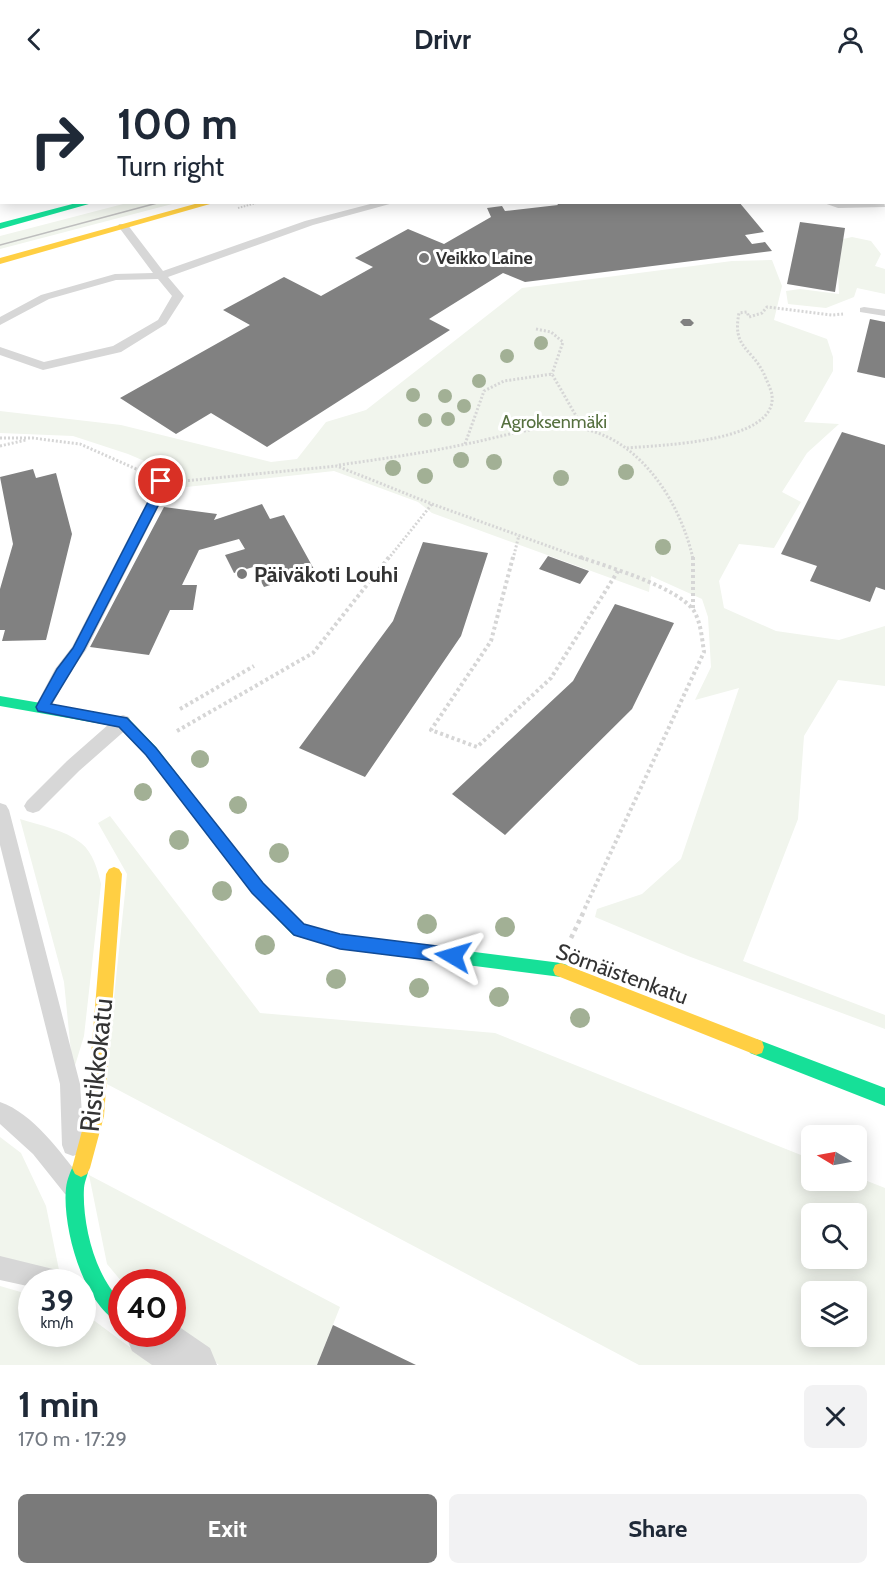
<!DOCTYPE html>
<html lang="en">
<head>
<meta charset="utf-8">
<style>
	body { margin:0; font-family:Cabin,sans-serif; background:#f2f2f3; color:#1f2937; height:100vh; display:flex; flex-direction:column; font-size:22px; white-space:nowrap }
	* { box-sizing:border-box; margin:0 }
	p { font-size:20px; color:#747a83 }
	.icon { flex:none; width:33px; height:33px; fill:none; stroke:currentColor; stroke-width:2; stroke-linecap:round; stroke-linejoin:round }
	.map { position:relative; height:1287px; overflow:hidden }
	.details { display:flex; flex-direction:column; background:#fff; flex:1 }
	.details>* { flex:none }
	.top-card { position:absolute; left:0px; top:0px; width:885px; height:126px; box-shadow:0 3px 15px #0003; background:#fff; color:#1f2937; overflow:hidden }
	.needle { width:39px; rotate:280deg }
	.fabs { position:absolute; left:801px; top:1047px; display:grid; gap:12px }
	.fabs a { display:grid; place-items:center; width:66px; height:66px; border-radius:9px; background:#fff; box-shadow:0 3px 15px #0003; font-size:30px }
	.speed { position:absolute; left:18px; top:1191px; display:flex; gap:12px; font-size:30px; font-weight:700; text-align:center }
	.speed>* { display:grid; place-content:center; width:78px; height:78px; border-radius:50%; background:#fff; box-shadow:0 3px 15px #0003; line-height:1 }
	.speed small { font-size:15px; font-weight:400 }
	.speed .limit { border:9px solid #d22; background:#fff; color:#111 }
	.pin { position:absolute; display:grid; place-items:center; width:51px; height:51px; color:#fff; margin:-26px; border:3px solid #fff; border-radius:50%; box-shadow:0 2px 6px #0007 }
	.me { position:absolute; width:66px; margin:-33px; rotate:277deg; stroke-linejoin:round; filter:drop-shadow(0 0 4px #0008) }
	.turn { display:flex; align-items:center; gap:21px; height:126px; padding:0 18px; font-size:27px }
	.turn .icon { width:78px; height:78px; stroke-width:2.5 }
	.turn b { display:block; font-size:42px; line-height:51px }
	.round { display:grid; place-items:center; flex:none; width:63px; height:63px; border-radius:9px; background:#f2f2f3 }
	.overview { display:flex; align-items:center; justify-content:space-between; height:102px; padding:0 18px }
	h1 { font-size:36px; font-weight:700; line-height:45px }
	.primary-button { display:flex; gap:12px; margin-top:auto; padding:12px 18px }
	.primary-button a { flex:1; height:69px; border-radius:9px; background:#7a7a7a; color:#fff; font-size:24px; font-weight:700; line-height:69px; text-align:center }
	.primary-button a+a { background:#f2f2f3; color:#1f2937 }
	header { display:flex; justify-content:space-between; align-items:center; height:78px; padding:0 18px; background:#fff; font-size:27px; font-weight:700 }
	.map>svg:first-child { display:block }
</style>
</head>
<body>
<header><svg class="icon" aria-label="back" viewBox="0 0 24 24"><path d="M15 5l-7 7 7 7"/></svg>Drivr<svg class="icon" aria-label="person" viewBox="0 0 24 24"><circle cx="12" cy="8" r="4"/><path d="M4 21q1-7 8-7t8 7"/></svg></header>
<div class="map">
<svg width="885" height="1287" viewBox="0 0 885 1287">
	<rect width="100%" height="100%" fill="#fff"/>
	<path fill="#f1f5ed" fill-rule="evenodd" d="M127,125H176L0,171V158Z
		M852,159L871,163L881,176L875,188L885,191V216L857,210L854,219L826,230L788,226L786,213L800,211L839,216L838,195L843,161Z
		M772,182L782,208L774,242L827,261L833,279V293L804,344L839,346L807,375L782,414L801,424L774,470L739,466L719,503L724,530L776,553L839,562L885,548V608L838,602L804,658L798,741L743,883L885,937V951L688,878L595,839L597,831L642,816L681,781L739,610L695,622L711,589L708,539L702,521L651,498L649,514L432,435L418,424L334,393L168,411L175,396L128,376L73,358L0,355V333L121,347L271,384L297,381L326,344L366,332L522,210L732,183Z
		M110,738L260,935L495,955L811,1081L812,1102H856L857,1099L885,1110V1287H639L105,1005L127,796L98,745ZM812,1136H856V1180H812ZM812,1214H856V1258H812Z
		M20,741C39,747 65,752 81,765C93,774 98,793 101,806L84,958L73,994L64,904Z
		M0,1059L21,1075L46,1128L59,1192L32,1189L0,1180Z
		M89,1097L340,1229L317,1287H219L173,1252L172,1204H122L107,1186Z
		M0,1208L31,1217L32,1256H82L83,1237L92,1241L154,1287H0Z"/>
	<path fill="#818181" d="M556,124H739L764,154L745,157L752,166L765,164L772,173L525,204L503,195L429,241L450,252L267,369L211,335L176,356L120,320L250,247L223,232L284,199L321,218L373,189L355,180L408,151L444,166L491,139L487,130L502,128L505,133L558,127Z
		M800,144L845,150L835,214L787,206Z
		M683,241H690L694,245L691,248H684L680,244Z
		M870,241L885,244V300L857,294Z
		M842,354L885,367V512L876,509L870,524L810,503L817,488L781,476Z
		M33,391L36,400L56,395L72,456L46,562L2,563L5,552H0V511L13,466L0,399Z
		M262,426L270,441L284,437L315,493L264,509L253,489L234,495L225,477L245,471L239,461L199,472L182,507H197L193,532H170L149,577L90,569L164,429L217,436L214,442Z
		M423,464L488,475L461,558L365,699L299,670L393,543Z
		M548,478L589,493L580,506L539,491Z
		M615,526L674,545L632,631L505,757L452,716L573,603Z
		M333,1247L416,1287H317Z"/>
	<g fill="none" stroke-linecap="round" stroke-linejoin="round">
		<path stroke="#d6d6d6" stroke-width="2" stroke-dasharray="1.5 1.5" stroke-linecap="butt" d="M818,0L831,2
			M191,2L197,0
			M668,2L711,0
			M757,2L794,0
			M238,130L260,124"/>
		<path stroke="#d6d6d6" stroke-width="3" stroke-dasharray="2 2" stroke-linecap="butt" d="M536,251L551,254L563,264L552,296
			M0,360H33L80,366L143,394
			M465,366L484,313L504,303L552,296L583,350
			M0,368L26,362
			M627,370C658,367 778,365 772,317C771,311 766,301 764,296C751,269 732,270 739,235L747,234L749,239L762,235L767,229L832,237L843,236
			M339,387C381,381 424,375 466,366C503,359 546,343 584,351C642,363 681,426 693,481
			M184,403L337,388L432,426L584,481
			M388,481L432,426
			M513,481L519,457"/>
		<path stroke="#d6d6d6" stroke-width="4" stroke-dasharray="3 3" stroke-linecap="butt" d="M513,479L491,563L431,652L477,669L551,600L618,493
			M580,479C608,489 678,509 694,533C701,545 702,561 704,574L584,832
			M693,479V531
			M180,631L254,588
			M177,653L313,575L389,479"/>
		<path stroke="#d6d6d6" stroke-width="4.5" stroke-dasharray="4 4" stroke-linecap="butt" d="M571,860L585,831"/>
		<path fill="#d7d7d7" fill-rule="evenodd" d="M128,0H137L138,2H129Z
			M884,123L885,129L838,130L821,124Z
			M378,124H397L313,147L168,199L184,218L166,246L121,274L43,292L0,277V269L44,284L113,268L158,242L172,218L158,201L116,202L49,221L0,247V239L41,217L115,196L153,195L118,148L119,146H127L163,193L305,143Z
			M864,229L885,232V238L860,234V230Z
			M161,399L168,403L163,420L86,572L67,599L49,633L43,635L37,633L35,629L55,591L72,569L149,420L154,403Z
			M123,637L129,639L131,644L129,649L79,693L39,733L33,735L27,733L24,728L27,723L67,683L117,639Z
			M0,725L6,727L9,732L80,1006L84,1067L81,1075L73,1078L65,1075L62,1067L60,1006L0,767Z
			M0,1024C34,1036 59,1073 81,1100L84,1108L81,1116L73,1119L65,1116L33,1076L0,1046Z
			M0,1178L57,1192L65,1196L69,1204H32V1209L0,1202Z"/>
		<path fill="#d7d7d7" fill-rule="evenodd" d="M231,0H254L230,2Z
			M861,0H879V2H862Z
			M0,50H2L0,62Z
			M172,1244L210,1270L217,1287H152L132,1273L125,1256H172Z"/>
		<path fill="#16e098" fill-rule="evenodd" d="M884,25H885V29H884Z
			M80,124H96L0,151V145Z
			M0,618L128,640L156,669L262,805L304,846L341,857L561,885L567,887L569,892L567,897L561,899L341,871L293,857L252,815L146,677L119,649L0,628Z
			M756,961L885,1010V1028L750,975L748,969L750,963Z
			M81,1081L87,1084C91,1093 85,1100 84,1110C82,1145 95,1200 122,1223V1246C83,1229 62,1148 66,1110C67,1101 71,1092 75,1084Z"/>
		<path fill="#ffcf43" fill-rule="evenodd" d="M202,124H217L0,186V180Z
			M114,789L119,791L122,796L104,1038L90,1090L87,1096L81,1099L75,1096L72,1090L86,1038L106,796L109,791Z
			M561,885L762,963L764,969L762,975L756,977L555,897L553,892L555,887Z"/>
		<path stroke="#bebebe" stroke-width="1.5" d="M0,167L161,124"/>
	</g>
	<g fill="#a2b095">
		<circle cx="541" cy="265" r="7"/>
		<circle cx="507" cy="278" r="7"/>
		<circle cx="479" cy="303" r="7"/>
		<circle cx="413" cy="317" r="7"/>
		<circle cx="445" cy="318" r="7"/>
		<circle cx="464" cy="328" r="7"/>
		<circle cx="448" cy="341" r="7"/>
		<circle cx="425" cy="342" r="7"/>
		<circle cx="461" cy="382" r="8"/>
		<circle cx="494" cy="384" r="8"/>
		<circle cx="393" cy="390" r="8"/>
		<circle cx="626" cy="394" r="8"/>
		<circle cx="425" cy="398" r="8"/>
		<circle cx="561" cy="400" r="8"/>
		<circle cx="663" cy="469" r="8"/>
		<circle cx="200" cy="681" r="9"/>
		<circle cx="143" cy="714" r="9"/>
		<circle cx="238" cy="727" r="9"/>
		<circle cx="179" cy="762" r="10"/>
		<circle cx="279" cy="775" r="10"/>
		<circle cx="222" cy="813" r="10"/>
		<circle cx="427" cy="846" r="10"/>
		<circle cx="505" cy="849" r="10"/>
		<circle cx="265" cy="867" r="10"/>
		<circle cx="336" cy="901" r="10"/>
		<circle cx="419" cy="910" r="10"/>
		<circle cx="499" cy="919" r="10"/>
		<circle cx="580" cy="940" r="10"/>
	</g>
	<path fill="#1a73e8" stroke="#114b97" stroke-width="1.5" d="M161,399L167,403L162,420L84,572L51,626L127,640L156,670L263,805L304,846L340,856L453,870L459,872L461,878L459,883L453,885L340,871L294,857L252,815L146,677L119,649L38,633L36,629L57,591L73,570L150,420L156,403Z"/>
	<g fill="#7a7a7a" stroke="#fff" stroke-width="2">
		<circle cx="424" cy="180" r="6"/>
		<circle cx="242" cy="496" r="6"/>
	</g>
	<g text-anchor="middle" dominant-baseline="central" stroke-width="6" stroke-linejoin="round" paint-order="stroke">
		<g font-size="18" font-weight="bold" fill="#333" stroke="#fff" text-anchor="start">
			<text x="436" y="180">Veikko Laine</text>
		</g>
		<g font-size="18" fill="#56703f" stroke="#fff">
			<text x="554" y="344">Agroksenmäki</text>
		</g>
		<g font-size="22" font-weight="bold" fill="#333" stroke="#fff" text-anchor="start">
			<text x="254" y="496">Päiväkoti Louhi</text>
		</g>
		<g font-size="22" fill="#333" stroke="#fff">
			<text transform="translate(622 896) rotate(20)">Sörnäistenkatu</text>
		</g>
		<g font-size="27" fill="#333" stroke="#fff">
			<text transform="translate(96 987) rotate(-84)">Ristikkokatu</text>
		</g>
	</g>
</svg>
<div class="fabs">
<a><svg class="needle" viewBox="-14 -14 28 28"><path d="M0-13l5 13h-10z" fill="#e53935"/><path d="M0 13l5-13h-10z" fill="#747a83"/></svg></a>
<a><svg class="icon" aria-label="search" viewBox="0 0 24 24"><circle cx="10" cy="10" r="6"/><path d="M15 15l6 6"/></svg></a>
<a><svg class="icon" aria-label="layers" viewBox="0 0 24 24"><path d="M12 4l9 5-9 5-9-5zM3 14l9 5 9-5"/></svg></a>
</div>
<div class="speed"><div>39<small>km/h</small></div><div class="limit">40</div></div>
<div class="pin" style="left:161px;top:403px;background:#d93025"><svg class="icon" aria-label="arrive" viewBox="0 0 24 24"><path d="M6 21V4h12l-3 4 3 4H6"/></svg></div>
<svg class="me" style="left:453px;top:878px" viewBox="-20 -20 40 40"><path d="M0-17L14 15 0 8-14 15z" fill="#1a73e8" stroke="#fff" stroke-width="4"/></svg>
<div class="top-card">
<div class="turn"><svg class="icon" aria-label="right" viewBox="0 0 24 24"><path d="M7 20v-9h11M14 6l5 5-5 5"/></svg><div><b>100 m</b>Turn right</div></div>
</div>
</div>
<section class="details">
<div class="overview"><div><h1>1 min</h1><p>170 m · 17:29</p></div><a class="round"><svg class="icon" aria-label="close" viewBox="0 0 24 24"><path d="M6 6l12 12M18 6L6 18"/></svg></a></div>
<div class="primary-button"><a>Exit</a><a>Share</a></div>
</section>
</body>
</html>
